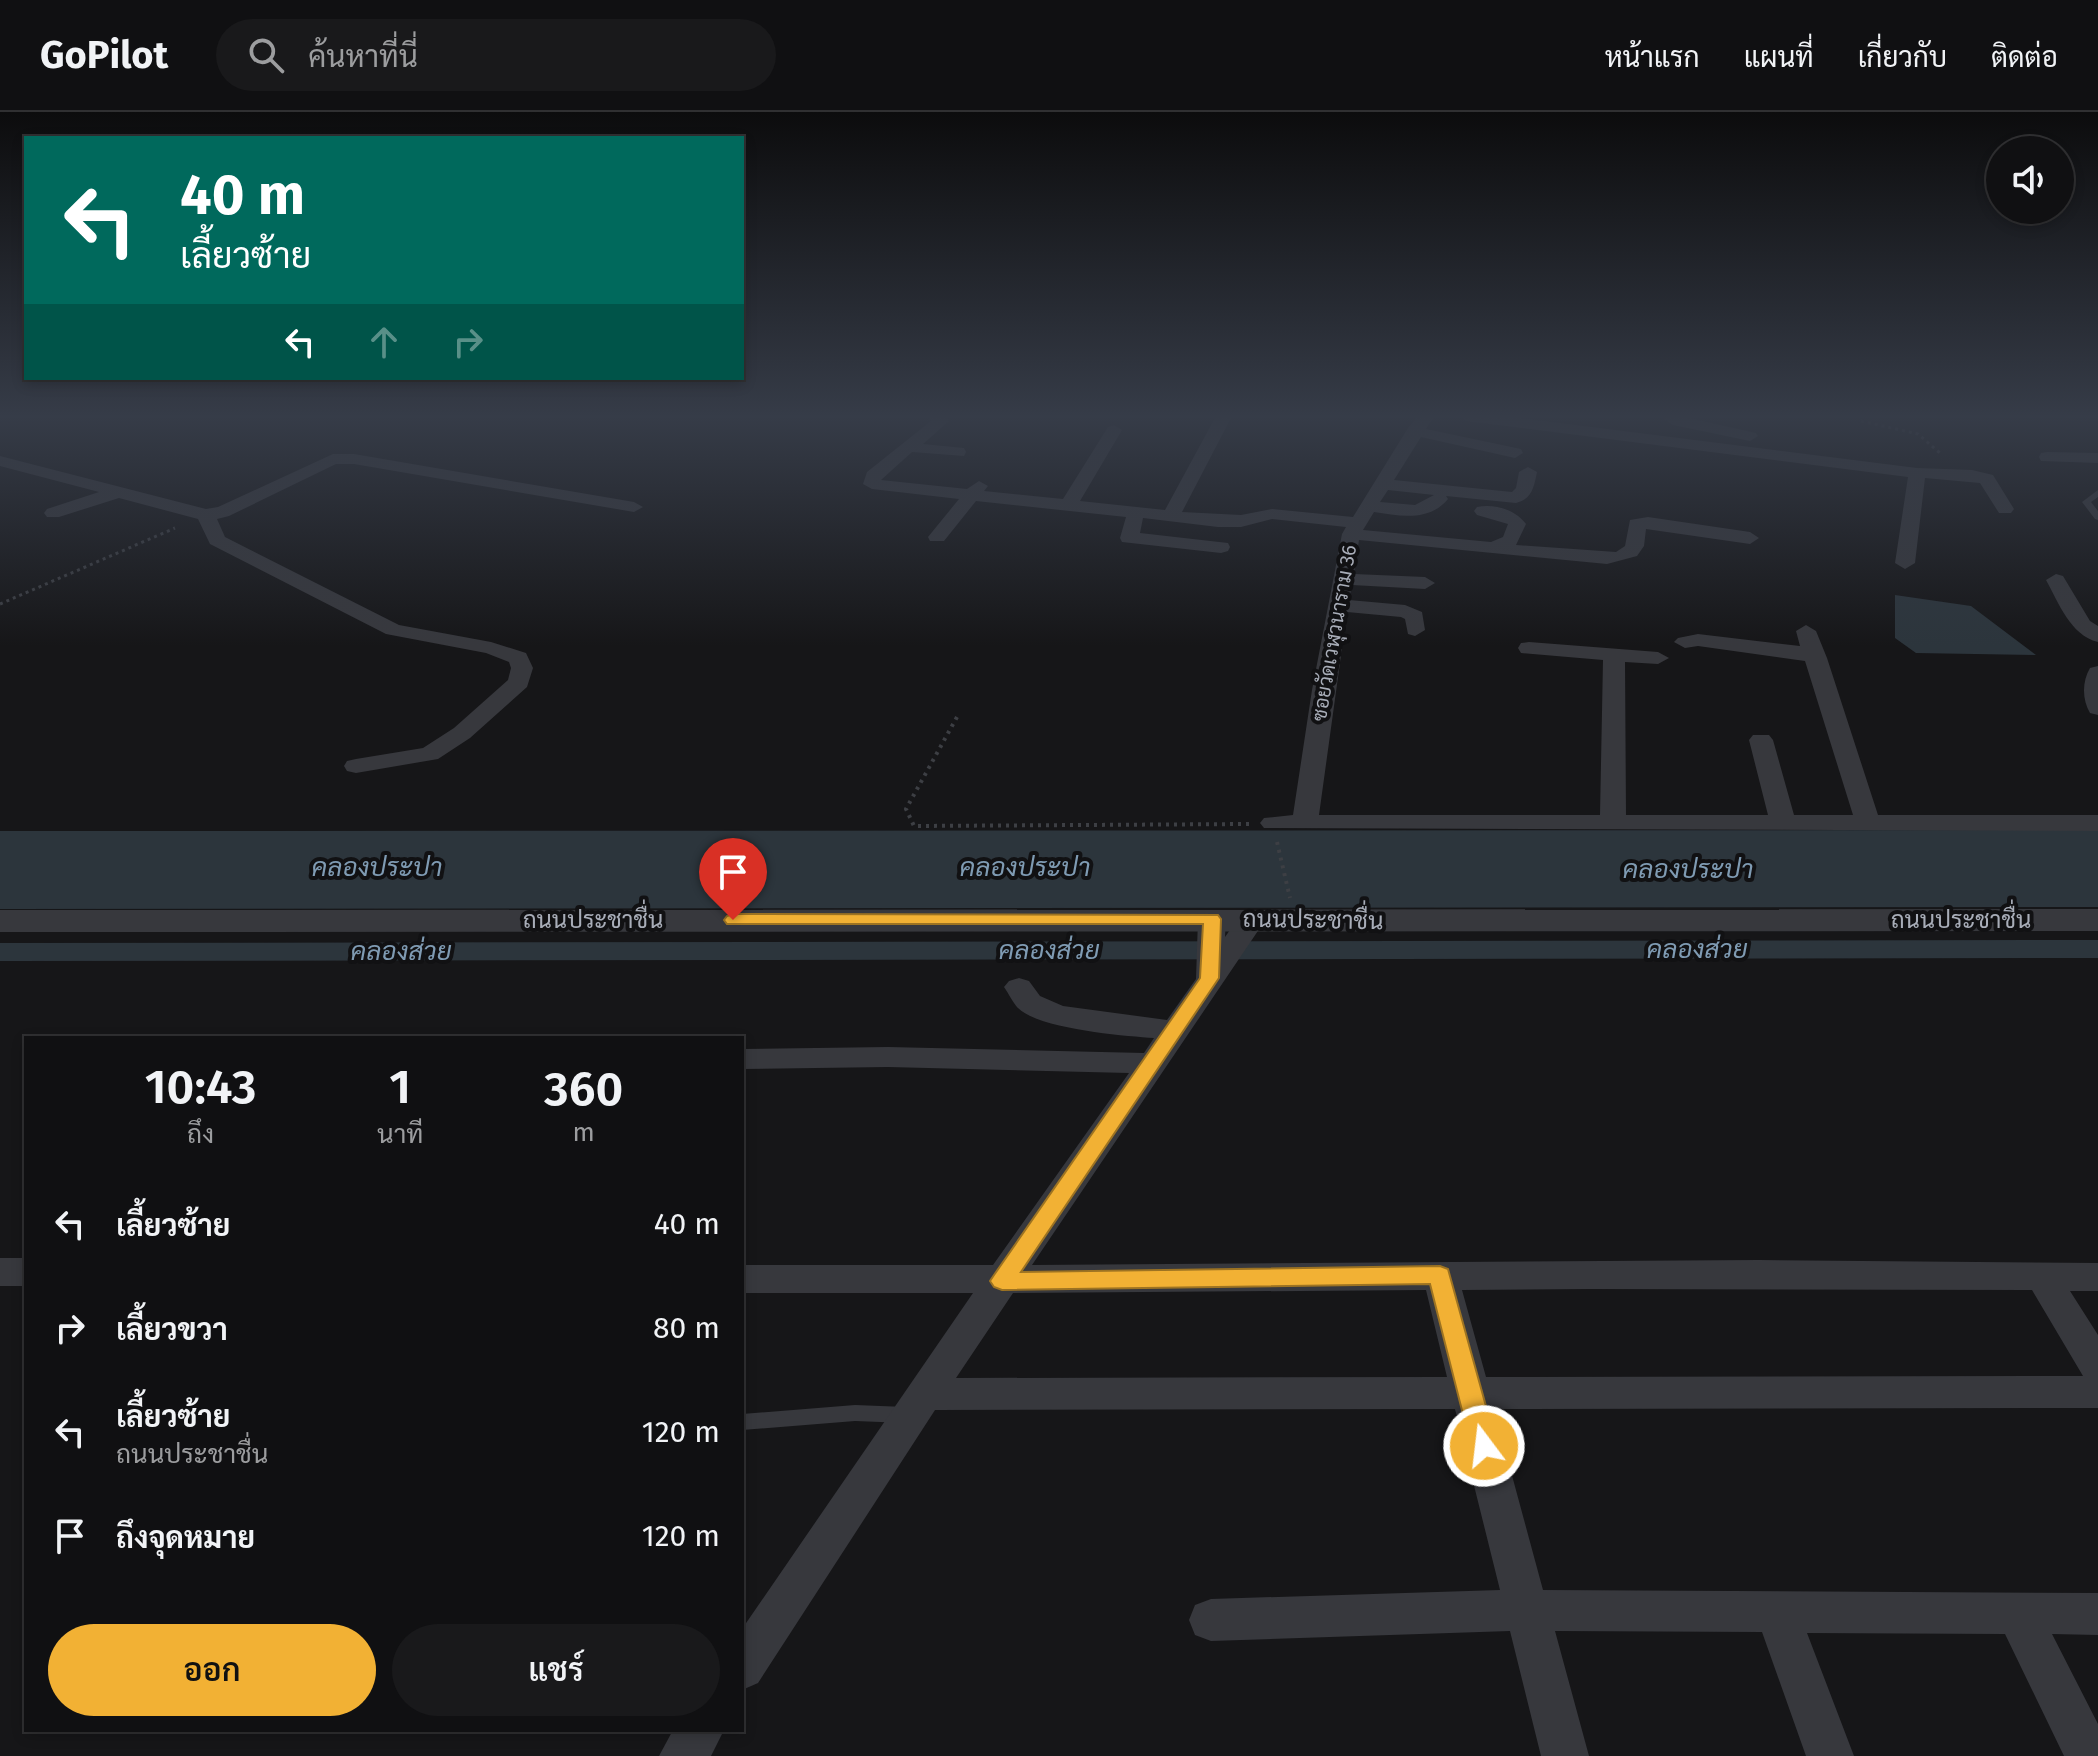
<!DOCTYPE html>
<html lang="th">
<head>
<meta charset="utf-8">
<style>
	body { margin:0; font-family:"Fira Sans",Sarabun,sans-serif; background:#19191b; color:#f1f3f6; height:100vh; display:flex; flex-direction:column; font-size:30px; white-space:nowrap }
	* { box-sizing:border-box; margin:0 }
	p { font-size:26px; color:#9c9d9f }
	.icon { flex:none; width:44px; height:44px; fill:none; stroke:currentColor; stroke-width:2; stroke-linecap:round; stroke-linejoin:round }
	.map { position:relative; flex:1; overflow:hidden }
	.drawer { position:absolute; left:24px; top:924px; width:720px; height:696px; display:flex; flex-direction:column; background:#101012; border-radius:0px; box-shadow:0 4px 12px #0003,0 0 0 2px #303032 }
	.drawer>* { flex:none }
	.top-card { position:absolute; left:24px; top:24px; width:720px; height:244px; border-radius:0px; box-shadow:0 4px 12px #0003,0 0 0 2px #303032; background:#00695c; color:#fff; overflow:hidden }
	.fabs { position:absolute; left:1986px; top:24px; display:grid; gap:16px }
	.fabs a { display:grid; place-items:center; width:88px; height:88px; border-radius:50%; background:#101012; box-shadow:0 4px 12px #0003,0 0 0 2px #303032; font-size:40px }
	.pin { position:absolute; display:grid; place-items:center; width:68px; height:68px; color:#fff; margin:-82px -34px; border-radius:50% 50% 50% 0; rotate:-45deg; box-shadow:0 0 8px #0007 }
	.pin .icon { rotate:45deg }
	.me { position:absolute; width:88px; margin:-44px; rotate:345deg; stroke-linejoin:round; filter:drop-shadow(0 0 6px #0008) }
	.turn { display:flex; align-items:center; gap:28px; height:168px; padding:0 24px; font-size:36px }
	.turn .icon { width:104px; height:104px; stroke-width:2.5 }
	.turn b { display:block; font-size:56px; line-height:68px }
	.lanes { display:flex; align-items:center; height:76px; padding:0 24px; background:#0003; justify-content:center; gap:40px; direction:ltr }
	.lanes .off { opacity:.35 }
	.eta { display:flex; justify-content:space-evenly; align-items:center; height:136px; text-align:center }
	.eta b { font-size:48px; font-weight:600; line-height:56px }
	.cta { display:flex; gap:16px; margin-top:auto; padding:16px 24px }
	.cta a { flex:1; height:92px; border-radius:48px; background:#f2b134; color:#111; font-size:32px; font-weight:600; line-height:92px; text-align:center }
	.cta a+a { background:#19191b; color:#f1f3f6 }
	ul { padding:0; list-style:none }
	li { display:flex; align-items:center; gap:24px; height:104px; padding:0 24px }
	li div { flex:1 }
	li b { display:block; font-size:30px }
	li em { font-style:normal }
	header { display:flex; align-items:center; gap:48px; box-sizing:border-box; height:112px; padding:0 40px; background:#101012; border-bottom:2px solid #303032 }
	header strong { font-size:38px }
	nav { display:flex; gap:44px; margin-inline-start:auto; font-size:28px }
	.search { width:560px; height:72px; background:#19191b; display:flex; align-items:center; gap:20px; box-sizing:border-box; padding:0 28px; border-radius:44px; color:#9c9d9f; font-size:30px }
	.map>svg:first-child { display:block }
</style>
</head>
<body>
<header>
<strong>GoPilot</strong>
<div class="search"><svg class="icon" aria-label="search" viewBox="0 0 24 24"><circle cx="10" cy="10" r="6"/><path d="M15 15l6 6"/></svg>ค้นหาที่นี่</div>
<nav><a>หน้าแรก</a><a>แผนที่</a><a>เกี่ยวกับ</a><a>ติดต่อ</a></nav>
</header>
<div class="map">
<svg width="2098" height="1644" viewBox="0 0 2098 1644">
	<rect width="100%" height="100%" fill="#161618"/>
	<path fill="#2c353c" d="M1895,483L1971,494L2036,543L1916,541L1895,526Z
		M2098,718V795L0,797V719Z"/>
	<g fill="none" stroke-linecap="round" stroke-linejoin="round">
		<path fill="#2c353c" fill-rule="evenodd" d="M2098,828V846L0,849V831Z"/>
		<path stroke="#3d3f44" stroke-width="3" stroke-dasharray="3 4" stroke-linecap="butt" d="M1861,309L1918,322L1941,342
			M0,492L175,416"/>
		<path stroke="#3d3f44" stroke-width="4" stroke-dasharray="3 5" stroke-linecap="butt" d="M957,605L906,697L914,714L1250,712
			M1277,730L1290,786"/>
		<path fill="#37383d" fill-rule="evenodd" d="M2098,378V385L2091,390L2098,399V408L2095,407L2082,390Z
			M855,1293L906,1295L913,1297L916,1303L913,1309L906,1311L855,1309L742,1318V1302Z"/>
		<path fill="#37383d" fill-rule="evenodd" d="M927,304H945L949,309L923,332L964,336L966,340L964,344L912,340L881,368L967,377L979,369L988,374L984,379L1063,387L1108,315L1114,313L1122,318L1080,389L1165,398L1216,304H1232L1182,400L1241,403L1272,397L1353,405L1408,316L1418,304H1434L1426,317L1521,337L1523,341L1515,346L1421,325L1394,368L1512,380L1516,376L1519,360L1528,355L1537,360C1534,375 1532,387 1516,391L1446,384L1448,387C1429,410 1400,404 1374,400L1363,418L1491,430L1503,425L1508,412L1477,403L1474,399L1477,395C1494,391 1516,398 1526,412L1516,433L1616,440L1625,434L1630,408L1648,405L1750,420L1759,426L1750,432L1646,417L1644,434L1637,444L1607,452L1359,428L1354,462L1425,465L1435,471L1425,477L1352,473L1349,488L1405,493L1422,500L1425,518L1415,524L1408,522L1405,507L1401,505L1347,500L1319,703H1600L1603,548L1521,541L1518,536L1521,531L1529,530L1658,540L1669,546L1658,552L1625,550L1626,703H1768L1749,628L1753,623H1769L1773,628L1794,703H1853L1805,549L1698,534L1685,536L1674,530L1678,526L1698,522L1800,534L1796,519L1806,513L1816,519L1827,546L1878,703H2098V719L1264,716L1260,711L1264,706L1293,703L1312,578L1342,422L1346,415L1272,407L1241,415H1218L1143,406L1140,421L1228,431L1230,435L1228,439L1221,441L1122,430L1120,426L1126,405L976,389L944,429H930L928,425L959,387L872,377L863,372L867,360L931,309ZM1388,378L1434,383L1415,393L1380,390Z
			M1458,304H1505L1917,356L1972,358L1993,363L2014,397L2011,401H1999L1980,371L1925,366L1915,451L1905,457L1895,451L1908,365L1466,309Z
			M1659,304H1680L1756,321L1758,324L1750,329L1673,313Z
			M2047,340L2098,341V351L2041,349L2039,345L2041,341Z
			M333,342H354L634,390L643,395L634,400L354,352H336L229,404L217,407L225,425L399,513L491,530L526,541L533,556L527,575L470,626L438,647L356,661L347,659L344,654L347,649L356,647L423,636L454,616L508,568L511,556L509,550L486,541L386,522L210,432L198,407L119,386L59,405H47L44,401L47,397L99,380L0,354V344L206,397L218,395Z
			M2056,462L2063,464L2090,509L2098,514V530C2070,523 2059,491 2046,468Z
			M2098,554V603L2090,601C2082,588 2082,569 2090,556Z
			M1212,799L1222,801L1226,807L1225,825L1242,801L1252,799L1262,801L1266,807L1032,1153L1759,1148L2098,1151V1179H2070L2098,1223V1296L1494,1297L1543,1478L2098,1481V1523L2052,1522L2098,1612V1644H2064L2005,1522L1807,1521L1854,1644H1806L1762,1520L1555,1519L1589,1644H1541L1510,1519L1211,1529L1195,1523L1189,1508L1195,1493L1211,1487L1500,1478L1455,1297L935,1298L758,1571L742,1578V1517L973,1181H742V1153H993L1129,961L888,955L742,957V937L888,935L1144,941L1154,926C1124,924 1039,917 1018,896C1013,891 1009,882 1004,875L1009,869L1019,866L1029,869L1040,884L1063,894L1167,908L1196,867L1198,807L1202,801ZM1590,1177L2032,1178L2083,1264L1486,1265L1462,1178ZM1426,1178L1447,1265L956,1266L1013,1181Z
			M0,1146H26V1174H0Z
			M673,1618H724L711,1644H659Z"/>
		<path fill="#37383d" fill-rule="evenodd" d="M2098,797V819L0,820V798Z"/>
	</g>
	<linearGradient id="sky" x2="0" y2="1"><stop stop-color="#0c0c0d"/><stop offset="0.57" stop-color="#363c48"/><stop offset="1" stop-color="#363c48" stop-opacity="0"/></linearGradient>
	<rect width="2098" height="534" fill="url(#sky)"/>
	<path fill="#f2b134" stroke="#9d7322" stroke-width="2" d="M733,802L1218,803L1221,807L1219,866L1021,1160L1440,1154L1448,1157L1497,1334L1493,1342L1484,1345L1475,1342L1471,1334L1430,1172L1002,1178L994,1175L990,1169L994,1163L1200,866L1203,812H727L724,808L727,804Z"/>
	<g text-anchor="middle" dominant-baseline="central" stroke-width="8" stroke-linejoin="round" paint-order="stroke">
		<g font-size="20" fill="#a8adb8" stroke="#111113">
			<text transform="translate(1334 521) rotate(-80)">ซอยวัดเวฬุวนาราม 36</text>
		</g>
		<g font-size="24" fill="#a8adb8" stroke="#111113">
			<text x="593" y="808">ถนนประชาชื่น</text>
			<text transform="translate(1313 808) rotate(1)">ถนนประชาชื่น</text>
			<text x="1961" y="808">ถนนประชาชื่น</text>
		</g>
		<g font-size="26" font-style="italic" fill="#7f9bb3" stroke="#111113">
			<text x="377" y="755">คลองประปา</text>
			<text x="1025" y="755">คลองประปา</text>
			<text x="1688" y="757">คลองประปา</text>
			<text x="1697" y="837">คลองส่วย</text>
			<text x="1049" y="838">คลองส่วย</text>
			<text x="401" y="839">คลองส่วย</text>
		</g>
	</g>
</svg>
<div class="fabs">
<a><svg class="icon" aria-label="sound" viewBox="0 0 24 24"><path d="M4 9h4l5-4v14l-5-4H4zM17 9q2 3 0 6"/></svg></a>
</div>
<div class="pin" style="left:733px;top:808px;background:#d93025"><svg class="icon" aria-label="arrive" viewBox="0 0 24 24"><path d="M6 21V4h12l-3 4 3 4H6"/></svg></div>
<svg class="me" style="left:1484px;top:1334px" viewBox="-20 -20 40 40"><circle r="17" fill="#f2b134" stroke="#fff" stroke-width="3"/><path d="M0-11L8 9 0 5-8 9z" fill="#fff"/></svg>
<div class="top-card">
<div class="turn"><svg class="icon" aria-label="left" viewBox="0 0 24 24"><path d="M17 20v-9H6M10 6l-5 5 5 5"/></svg><div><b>40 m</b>เลี้ยวซ้าย</div></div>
<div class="lanes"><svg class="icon" aria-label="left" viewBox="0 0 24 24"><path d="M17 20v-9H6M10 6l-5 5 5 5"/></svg><svg class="icon off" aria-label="ahead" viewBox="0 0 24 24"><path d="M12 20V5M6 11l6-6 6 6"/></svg><svg class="icon off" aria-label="right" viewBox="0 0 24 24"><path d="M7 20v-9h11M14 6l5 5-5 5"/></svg></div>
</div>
<section class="drawer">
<div class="eta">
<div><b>10:43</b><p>ถึง</p></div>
<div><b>1</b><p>นาที</p></div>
<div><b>360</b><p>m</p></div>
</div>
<ul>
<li><svg class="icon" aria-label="left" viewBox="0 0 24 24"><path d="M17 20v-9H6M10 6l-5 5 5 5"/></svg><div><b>เลี้ยวซ้าย</b></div><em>40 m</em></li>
<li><svg class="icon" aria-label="right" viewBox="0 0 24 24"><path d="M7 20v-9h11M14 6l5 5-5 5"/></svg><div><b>เลี้ยวขวา</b></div><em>80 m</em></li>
<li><svg class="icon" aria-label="left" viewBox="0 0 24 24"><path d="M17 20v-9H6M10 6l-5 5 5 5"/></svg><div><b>เลี้ยวซ้าย</b><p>ถนนประชาชื่น</p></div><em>120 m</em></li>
<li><svg class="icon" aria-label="arrive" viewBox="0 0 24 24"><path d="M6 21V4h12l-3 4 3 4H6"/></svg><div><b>ถึงจุดหมาย</b></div><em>120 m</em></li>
</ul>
<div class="cta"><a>ออก</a><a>แชร์</a></div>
</section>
</div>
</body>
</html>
